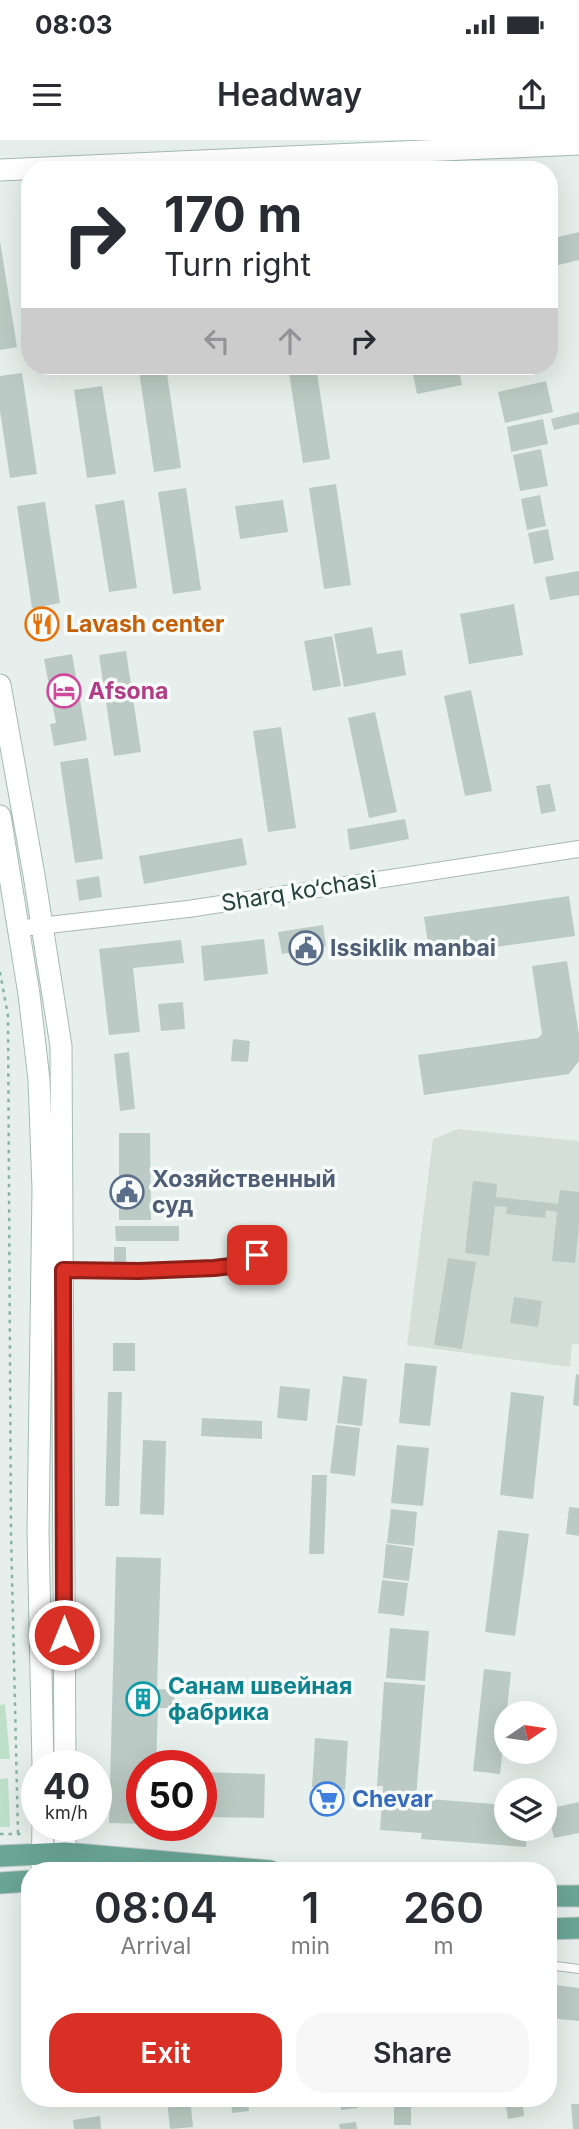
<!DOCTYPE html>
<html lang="en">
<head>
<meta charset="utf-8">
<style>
	body { margin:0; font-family:Inter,sans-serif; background:#f7f7f7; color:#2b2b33; height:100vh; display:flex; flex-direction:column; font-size:26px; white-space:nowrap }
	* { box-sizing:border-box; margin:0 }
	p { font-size:23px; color:#7c7c81 }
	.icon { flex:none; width:38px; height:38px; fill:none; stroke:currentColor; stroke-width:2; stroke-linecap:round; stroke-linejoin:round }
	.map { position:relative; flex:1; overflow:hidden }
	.side { position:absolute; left:21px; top:1722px; width:536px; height:245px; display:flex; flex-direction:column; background:#fff; border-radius:28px; box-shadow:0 7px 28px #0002 }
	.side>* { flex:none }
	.banner { position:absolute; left:21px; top:21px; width:537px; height:214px; border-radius:28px; box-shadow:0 7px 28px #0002; background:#fff; color:#2b2b33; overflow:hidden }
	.needle { width:46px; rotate:77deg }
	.buttons { position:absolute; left:494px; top:1561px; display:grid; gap:14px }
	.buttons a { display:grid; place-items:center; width:63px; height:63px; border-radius:50%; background:#fff; box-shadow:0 7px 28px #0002; font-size:35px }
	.speed { position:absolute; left:21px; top:1610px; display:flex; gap:14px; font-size:35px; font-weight:700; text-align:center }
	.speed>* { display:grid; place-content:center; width:91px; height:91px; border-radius:50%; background:#fff; box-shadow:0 7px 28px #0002; line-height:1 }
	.speed small { font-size:18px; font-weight:400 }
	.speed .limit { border:10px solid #d22; background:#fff; color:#111 }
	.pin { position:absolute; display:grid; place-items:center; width:60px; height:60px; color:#fff; margin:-30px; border-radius:14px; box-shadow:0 4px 10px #0006 }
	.me { position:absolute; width:77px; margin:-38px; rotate:0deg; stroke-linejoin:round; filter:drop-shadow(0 0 5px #0008) }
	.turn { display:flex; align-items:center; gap:24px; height:147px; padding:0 28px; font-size:32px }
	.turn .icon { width:91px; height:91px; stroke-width:2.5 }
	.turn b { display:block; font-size:49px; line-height:60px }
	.lanes { display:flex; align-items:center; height:66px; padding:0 28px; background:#0003; justify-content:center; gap:35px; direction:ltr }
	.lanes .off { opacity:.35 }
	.eta { display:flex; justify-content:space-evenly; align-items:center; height:119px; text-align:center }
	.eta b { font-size:42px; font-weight:600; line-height:49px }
	.primary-button { display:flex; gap:14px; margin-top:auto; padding:14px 28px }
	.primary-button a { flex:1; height:80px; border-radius:28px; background:#d93025; color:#fff; font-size:28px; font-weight:600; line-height:80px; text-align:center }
	.primary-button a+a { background:#f7f7f7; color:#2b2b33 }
	.status { display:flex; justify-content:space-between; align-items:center; height:49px; padding:0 35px; background:#fff; direction:ltr }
	.status svg { height:19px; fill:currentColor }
	header { display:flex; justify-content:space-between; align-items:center; height:91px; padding:0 28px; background:#fff; font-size:32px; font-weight:600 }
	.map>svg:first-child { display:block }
</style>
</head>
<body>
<div class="status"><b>08:03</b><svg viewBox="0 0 49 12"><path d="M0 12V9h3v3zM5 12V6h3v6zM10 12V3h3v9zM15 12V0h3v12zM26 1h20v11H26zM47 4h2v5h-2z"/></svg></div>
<header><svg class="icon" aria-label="menu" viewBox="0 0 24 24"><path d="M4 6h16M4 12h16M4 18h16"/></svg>Headway<svg class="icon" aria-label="share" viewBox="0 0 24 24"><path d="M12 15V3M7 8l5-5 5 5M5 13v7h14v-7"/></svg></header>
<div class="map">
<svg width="579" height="1989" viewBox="0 0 579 1989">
	<rect width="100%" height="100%" fill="#e6efeb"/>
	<path fill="#d4dfda" d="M458,989L579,1001V1204H572L570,1227L407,1205L433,999Z"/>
	<path fill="#bfe0c8" d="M5,1564L10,1619H0V1565Z
		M8,1638L10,1687H0V1639Z"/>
	<path fill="#bbcac4" d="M579,92V120L550,127V99Z
		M0,101L17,207L0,210Z
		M288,226H316L330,319L303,323Z
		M453,226H458L462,245L417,254L413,234Z
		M166,227L181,328L154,332L139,231Z
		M22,233L37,334L10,338L0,271V236Z
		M546,241L553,272L505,283L498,252Z
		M102,246L116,334L87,338L74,250Z
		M579,272V284L554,290L551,279Z
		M543,279L548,304L511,312L507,287Z
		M541,309L548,346L520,351L513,315Z
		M336,344L351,445L324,449L309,348Z
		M186,348L201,450L173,454L158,352Z
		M540,355L546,386L527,390L521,359Z
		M124,360L137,448L109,452L95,365Z
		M283,360L288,392L240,399L235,366Z
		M45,362L60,463L32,468L17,366Z
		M548,389L554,420L534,424L528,393Z
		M579,431V455L550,460L545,437Z
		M514,464L523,515L469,524L460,474Z
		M372,487L377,514L402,510L406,535L344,547L334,494Z
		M332,496L341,546L313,551L304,501Z
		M126,511L141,612L114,616L99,515Z
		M72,514L87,600L54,606L50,584L56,583L44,519Z
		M471,550L492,651L465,656L444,556Z
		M375,572L397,672L369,678L348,578Z
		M281,587L296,688L268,692L253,591Z
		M88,618L103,719L75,723L60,622Z
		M550,644L556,671L541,674L536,646Z
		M405,679L409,699L350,710L347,689Z
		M242,698L247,725L144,744L139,716Z
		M99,736L102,757L79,761L76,740Z
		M569,756L575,796L430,816L424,777Z
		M323,785L326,806L282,814L278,792Z
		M264,799L268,834L204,841L201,806Z
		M181,800L184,823L133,828L140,892L109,895L99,809Z
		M567,821L579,895V921L569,934L424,955L418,915L538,898L542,894L532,826Z
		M183,862L185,889L161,891L158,864Z
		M233,899L250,901L248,922L231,921Z
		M129,912L135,969L120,971L114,914Z
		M119,993H150L151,1080H119Z
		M473,1041L497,1044L496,1057L558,1064L560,1050L579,1052V1086L575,1123L552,1121L557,1072L546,1070L545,1078L506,1074L507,1067L495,1066L489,1116L465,1113Z
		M115,1086H179V1101H116Z
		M114,1107H126V1127H114Z
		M448,1118L476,1122L462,1209L434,1205Z
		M514,1157L542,1161L538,1187L510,1183Z
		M113,1203H135V1231H113Z
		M405,1223L437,1226L430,1286L399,1283Z
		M576,1234L579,1235V1266L573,1265Z
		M343,1236L367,1239L362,1286L337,1283Z
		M280,1246L310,1249L307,1281L277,1278Z
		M108,1252H122L119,1366H105Z
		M511,1252L544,1256L533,1359L500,1355Z
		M202,1278L262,1281V1299L201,1296Z
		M336,1285L360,1288L355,1336L330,1333Z
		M143,1300L166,1301L164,1375L140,1374Z
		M397,1305L429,1308L423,1366L391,1363Z
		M312,1335H327L324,1414H309Z
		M569,1367L579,1368V1396L566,1394Z
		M391,1369L417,1372L414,1406L387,1403Z
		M498,1390L529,1394L515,1496L485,1492Z
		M386,1404L413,1408L409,1441L383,1438Z
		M116,1417L161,1418L157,1549L175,1550L174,1568H158L156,1626H142V1684L109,1683Z
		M382,1440L408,1443L404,1476L378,1473Z
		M390,1488L429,1491L425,1541L386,1538Z
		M484,1529L511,1532L500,1634L473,1631Z
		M384,1542L425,1545L416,1658L506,1665V1689H528L526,1707L421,1699L422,1693L380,1690L383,1646H377Z
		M315,1598L348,1601L345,1650L312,1647Z
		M201,1632L265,1634L264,1678L201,1677Z
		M579,1662V1693L554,1698L547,1669Z
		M548,1844L579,1848V1881L548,1878Z
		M167,1958H190L193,1987L170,1989Z
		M231,1958H248L249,1971L232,1973Z
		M340,1958H357L358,1968L341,1970Z
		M522,1958L524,1976L508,1979L505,1960Z
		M571,1964H579V1989H573Z
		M394,1966H411V1985H394Z
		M100,1976L101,1989H74L73,1980Z
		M356,1982L357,1989H340L339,1984Z"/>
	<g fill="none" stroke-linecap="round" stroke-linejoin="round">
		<defs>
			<path id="service" d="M63,1130L140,1131L214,1128L231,1126L257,1115
				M548,1825L579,1829"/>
			<path id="minor" d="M31,787L188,769L579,709"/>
			<path id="secondary" d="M0,30L579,4
				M0,545L34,735L61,906L65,1626
				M0,676L29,854L39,940L43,1049L38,1392L43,1626
				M42,1731L43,1685
				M65,1731V1685"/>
			<path id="primary" d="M0,1716L65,1713L270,1731
				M0,1743L30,1741
				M548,1756H579
				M548,1789L579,1788"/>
		</defs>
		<use href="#service" stroke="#a8b8b2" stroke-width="10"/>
		<use href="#minor" stroke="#a8b8b2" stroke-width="18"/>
		<use href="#secondary" stroke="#a4bbb3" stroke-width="23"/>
		<use href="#primary" stroke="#c2cac8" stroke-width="23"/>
		<path stroke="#86b3a5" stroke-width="2.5" stroke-dasharray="3.5 5" stroke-linecap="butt" d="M0,832L8,876L11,1393L18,1694
			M0,1694H25"/>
		<use href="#service" stroke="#fff" stroke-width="8"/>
		<use href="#minor" stroke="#fff" stroke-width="16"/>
		<use href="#secondary" stroke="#fff" stroke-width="21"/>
		<use href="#primary" stroke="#6aa596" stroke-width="21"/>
	</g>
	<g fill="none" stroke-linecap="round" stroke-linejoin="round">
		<defs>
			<path id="route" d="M64,1495L63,1130L139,1131L214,1128L231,1126L257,1115"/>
		</defs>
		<use href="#route" stroke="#8d1f18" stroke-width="18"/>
		<use href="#route" stroke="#d93025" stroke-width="12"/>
	</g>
	<defs>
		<symbol id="restaurant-ring" viewBox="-11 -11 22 22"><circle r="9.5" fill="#f7fbf9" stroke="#e8710a" stroke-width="1.5"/><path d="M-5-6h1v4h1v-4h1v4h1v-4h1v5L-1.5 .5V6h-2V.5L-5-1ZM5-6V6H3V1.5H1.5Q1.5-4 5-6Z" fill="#e8710a"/></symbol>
		<symbol id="hotel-ring" viewBox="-11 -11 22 22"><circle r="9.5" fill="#f7fbf9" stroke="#d1479c" stroke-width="1.5"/><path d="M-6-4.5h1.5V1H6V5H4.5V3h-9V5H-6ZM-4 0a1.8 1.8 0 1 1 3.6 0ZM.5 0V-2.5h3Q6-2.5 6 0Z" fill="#d1479c"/></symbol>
		<symbol id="civic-ring" viewBox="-11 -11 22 22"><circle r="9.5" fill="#f7fbf9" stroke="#5c6f8a" stroke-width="1.5"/><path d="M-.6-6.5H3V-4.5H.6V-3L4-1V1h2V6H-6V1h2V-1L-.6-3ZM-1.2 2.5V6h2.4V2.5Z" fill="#5c6f8a"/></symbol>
		<symbol id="building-ring" viewBox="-11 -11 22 22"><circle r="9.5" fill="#f7fbf9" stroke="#0f9aa8" stroke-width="1.5"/><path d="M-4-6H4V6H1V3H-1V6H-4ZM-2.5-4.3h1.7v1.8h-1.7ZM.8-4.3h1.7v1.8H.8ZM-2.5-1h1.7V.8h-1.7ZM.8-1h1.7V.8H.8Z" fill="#0f9aa8"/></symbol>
		<symbol id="supermarket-ring" viewBox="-11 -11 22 22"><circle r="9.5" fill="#f7fbf9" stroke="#3f7fe0" stroke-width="1.5"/><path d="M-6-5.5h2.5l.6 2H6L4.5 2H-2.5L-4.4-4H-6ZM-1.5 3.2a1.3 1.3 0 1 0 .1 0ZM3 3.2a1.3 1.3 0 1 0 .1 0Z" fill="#3f7fe0"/></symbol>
	</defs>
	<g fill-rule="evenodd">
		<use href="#restaurant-ring" x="23" y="465" width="38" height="38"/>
		<use href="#hotel-ring" x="45" y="532" width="38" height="38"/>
		<use href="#civic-ring" x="287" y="789" width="38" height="38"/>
		<use href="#civic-ring" x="108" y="1033" width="38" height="38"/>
		<use href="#building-ring" x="124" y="1540" width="38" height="38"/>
		<use href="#supermarket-ring" x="308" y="1640" width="38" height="38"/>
	</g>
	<g text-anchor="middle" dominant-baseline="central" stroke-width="7" stroke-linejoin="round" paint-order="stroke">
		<g font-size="23" font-weight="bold" fill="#c56008" stroke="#f7fbf9" text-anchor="start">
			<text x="66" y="484">Lavash center</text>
		</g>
		<g font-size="23" font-weight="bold" fill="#b23c85" stroke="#f7fbf9" text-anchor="start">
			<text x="88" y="551">Afsona</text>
		</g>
		<g font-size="23" fill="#24423a" stroke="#f7fbf9">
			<text transform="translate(299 751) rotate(-9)">Sharq ko‘chasi</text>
		</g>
		<g font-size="23" font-weight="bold" fill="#4e5e75" stroke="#f7fbf9" text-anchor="start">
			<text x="330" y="808">Issiklik manbai</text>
			<text x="152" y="1039">Хозяйственный<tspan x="152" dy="26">суд</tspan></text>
		</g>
		<g font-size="23" font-weight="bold" fill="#0d838f" stroke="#f7fbf9" text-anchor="start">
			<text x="168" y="1546">Санам швейная<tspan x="168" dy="26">фабрика</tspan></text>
		</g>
		<g font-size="23" font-weight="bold" fill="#366cbe" stroke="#f7fbf9" text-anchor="start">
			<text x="352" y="1659">Chevar</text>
		</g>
	</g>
</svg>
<div class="buttons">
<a><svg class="needle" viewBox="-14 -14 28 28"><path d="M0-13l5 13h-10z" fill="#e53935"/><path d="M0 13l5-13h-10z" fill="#7c7c81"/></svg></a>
<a><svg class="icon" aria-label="layers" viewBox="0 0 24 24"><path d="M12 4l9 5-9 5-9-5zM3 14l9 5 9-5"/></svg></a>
</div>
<div class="speed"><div>40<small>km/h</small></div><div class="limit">50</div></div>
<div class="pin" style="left:257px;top:1115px;background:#d93025"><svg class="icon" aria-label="arrive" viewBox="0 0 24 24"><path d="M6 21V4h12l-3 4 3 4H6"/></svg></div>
<svg class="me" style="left:64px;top:1495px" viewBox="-20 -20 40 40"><circle r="17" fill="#d93025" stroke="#fff" stroke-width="3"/><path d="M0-11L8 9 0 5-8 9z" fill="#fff"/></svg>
<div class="banner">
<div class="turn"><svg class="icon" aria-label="right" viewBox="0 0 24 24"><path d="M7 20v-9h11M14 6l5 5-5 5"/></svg><div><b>170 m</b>Turn right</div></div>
<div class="lanes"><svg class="icon off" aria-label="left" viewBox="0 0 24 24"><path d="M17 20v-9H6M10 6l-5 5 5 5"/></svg><svg class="icon off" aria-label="ahead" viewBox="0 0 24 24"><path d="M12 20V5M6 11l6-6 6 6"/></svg><svg class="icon" aria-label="right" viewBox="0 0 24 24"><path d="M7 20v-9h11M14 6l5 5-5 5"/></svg></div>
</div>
<section class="side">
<div class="eta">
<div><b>08:04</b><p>Arrival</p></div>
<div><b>1</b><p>min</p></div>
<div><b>260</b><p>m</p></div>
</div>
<div class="primary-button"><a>Exit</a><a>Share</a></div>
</section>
</div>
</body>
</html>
